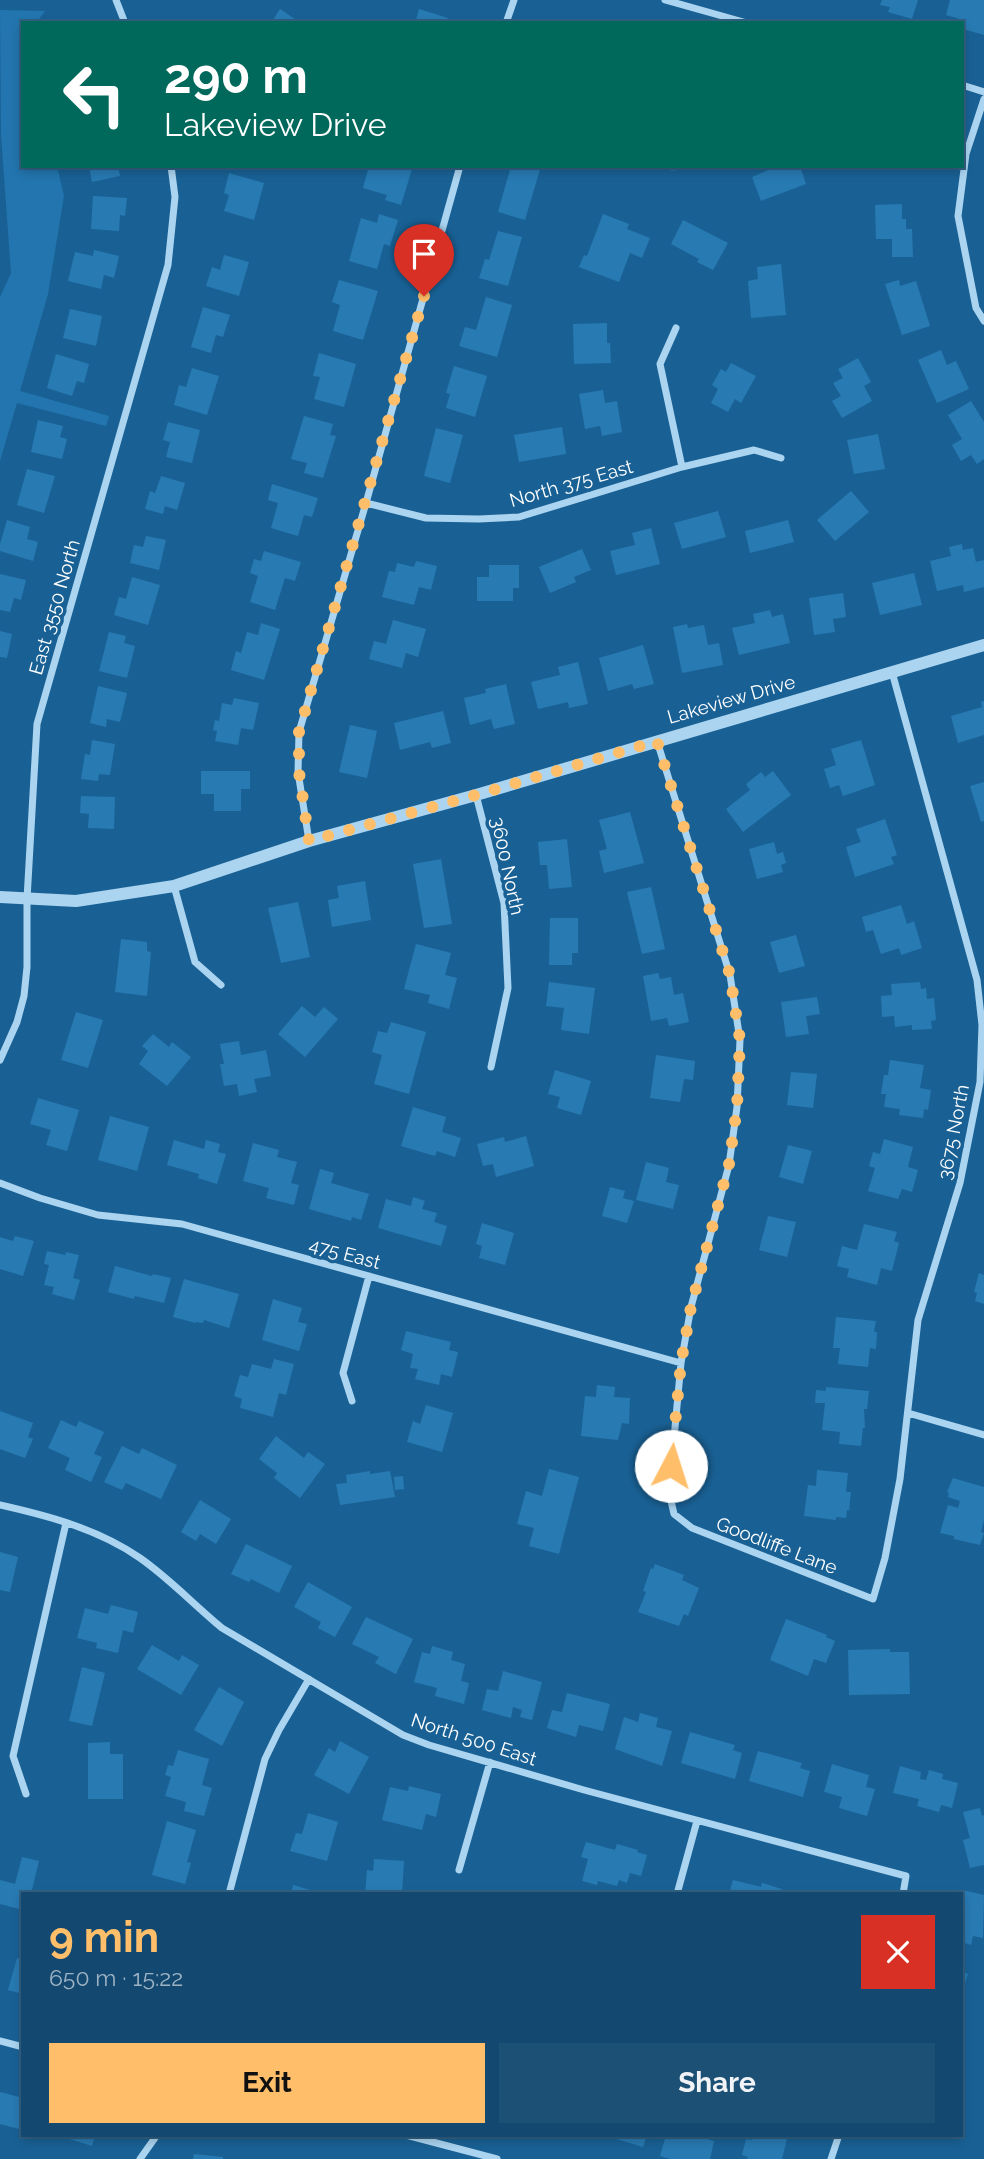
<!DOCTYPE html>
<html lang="en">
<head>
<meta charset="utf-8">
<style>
	body { margin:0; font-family:Raleway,sans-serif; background:#1c5075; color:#f1f3f6; height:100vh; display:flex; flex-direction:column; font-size:26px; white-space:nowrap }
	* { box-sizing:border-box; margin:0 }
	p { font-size:23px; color:#9db2c3 }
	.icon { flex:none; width:38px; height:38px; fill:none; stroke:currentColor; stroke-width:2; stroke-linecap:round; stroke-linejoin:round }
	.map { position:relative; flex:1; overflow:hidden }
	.drawer { position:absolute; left:21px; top:1892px; width:942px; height:245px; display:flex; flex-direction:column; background:#134970; border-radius:0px; box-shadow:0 4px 10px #0003,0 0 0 2px #326183 }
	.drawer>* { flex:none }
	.hud { position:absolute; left:21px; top:21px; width:943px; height:147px; border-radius:0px; box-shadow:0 4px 10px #0003,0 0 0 2px #326183; background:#00695c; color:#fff; overflow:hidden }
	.pin { position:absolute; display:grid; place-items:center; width:60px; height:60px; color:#fff; margin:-72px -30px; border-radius:50% 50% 50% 0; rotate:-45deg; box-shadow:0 0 7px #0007 }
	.pin .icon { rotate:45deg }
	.me { position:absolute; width:77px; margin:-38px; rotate:5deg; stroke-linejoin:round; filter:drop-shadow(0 0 5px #0008) }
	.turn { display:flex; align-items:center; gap:24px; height:147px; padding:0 28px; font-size:32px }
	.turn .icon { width:91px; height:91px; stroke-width:2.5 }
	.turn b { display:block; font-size:49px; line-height:60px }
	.round { display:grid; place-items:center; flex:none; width:74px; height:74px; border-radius:0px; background:#1c5075 }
	.overview { display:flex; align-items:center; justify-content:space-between; height:119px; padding:0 28px }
	h1 { font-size:42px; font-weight:700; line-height:52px; color:#ffbf6a }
	.button { display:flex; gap:14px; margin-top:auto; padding:14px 28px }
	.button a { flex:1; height:80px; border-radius:0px; background:#ffbf6a; color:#111; font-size:28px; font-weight:700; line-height:80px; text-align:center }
	.button a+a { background:#1c5075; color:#f1f3f6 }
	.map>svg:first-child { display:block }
</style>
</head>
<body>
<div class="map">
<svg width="984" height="2159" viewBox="0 0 984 2159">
	<rect width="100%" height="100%" fill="#196195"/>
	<path fill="#2275ae" d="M0,10L45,11L36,23H23V166H57L64,196L48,294L20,391L109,416L106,426L17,403L0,461V297L11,273L1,135Z"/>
	<path fill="#287ab3" d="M882,0H918L912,19L888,12L890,7L880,5Z
		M950,0H984V35L963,29L966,21L946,15Z
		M280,9L301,23H271Z
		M419,9L448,18L446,23H415Z
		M89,166H118L120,176L92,182Z
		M369,166H413L401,205L385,200L387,195L363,188Z
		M511,166H541L525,220L498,212Z
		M670,166H691V168L671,171Z
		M767,166H800L806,184L761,201L752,177L768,170Z
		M229,173L264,183L254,220L224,211L229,195L224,193Z
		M93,196L127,198L125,216L120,215L119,231L91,229Z
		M902,204V219H906V229H912L913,257H892V239H876L875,205Z
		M379,214L398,220L390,246L384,244L377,269L349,261L361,218L377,223Z
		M603,214L629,224L627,229L650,238L642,258L630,253L619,282L579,267L584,255L587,256Z
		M683,220L728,243L713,270L697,262L699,259L671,244Z
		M498,231L522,237L508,286L479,278L485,259L489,260Z
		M94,250L119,256L114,278L104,275L101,289L68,281L75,252L93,256Z
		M224,255L249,262L239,296L206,286L212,267L220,270Z
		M781,264L786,315L751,318L748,281L758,279L757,267Z
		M339,280L378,291L363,340L333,331L340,305L332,302Z
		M899,280L900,286L916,281L930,326L902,335L885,284Z
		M486,297L512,305L497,357L459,346L465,327L476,330Z
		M203,307L230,315L223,337L216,335L211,353L191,347Z
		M70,309L102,316L96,346L63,338Z
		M607,323V343H610L611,363L574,364L573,324Z
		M941,350L947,365L956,361L969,389L937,403L918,360Z
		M319,353L356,364L344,407L314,399L320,377L313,376Z
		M56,354L89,364L84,383L77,381L72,396L47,388Z
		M858,358L871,382L864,386L872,401L842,418L832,401L841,396L833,383L843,378L838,369Z
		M731,363L756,376L741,403L735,399L728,412L711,403L718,389L712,385L721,369L726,372Z
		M454,366L487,376L475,417L446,408L450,394L446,393Z
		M192,368L219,376L207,415L174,405L179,385L186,387Z
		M603,390L605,403L617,401L622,432L602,436L600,426L585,429L579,394Z
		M971,401L984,422V459L977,464L971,455L961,461L952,445L962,439L948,415Z
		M304,416L333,424L330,435L336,436L323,478L304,473L307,463L291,459Z
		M38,420L63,426L60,437L67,439L62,459L31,452Z
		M168,422L200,430L192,463L166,457L170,442L163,440Z
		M562,427L566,454L519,462L514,435Z
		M436,428L463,435L450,483L424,476Z
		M878,434L885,469L854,474L847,440Z
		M27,469L55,476L44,513L17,505Z
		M161,476L185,483L177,510L165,506L163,514L145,509L150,491L155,493Z
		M272,484L318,498L312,517L304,515L298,536L271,528L278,503L268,500Z
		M851,491L869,512L835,541L817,520Z
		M718,511L726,537L682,549L674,523Z
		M7,520L30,527L27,539L38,542L33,561L0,551V544Z
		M788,520L794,542L750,553L745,531Z
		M651,528L660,564L616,575L610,551L635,545L632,533Z
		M146,536L166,540L159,570L130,563L134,545L143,547Z
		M962,544L963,550L973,548L976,562L984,560V587L964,592L963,585L937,591L930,561L951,556L949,547Z
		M582,549L591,570L574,577L576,582L550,593L539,567Z
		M264,551L301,562L295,581L285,578L275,610L250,602L258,576L250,573L254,559L261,561Z
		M416,561L437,566L431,590L419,587L414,605L382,597L389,571L395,572L397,563L414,567Z
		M489,565H519V588H513V601H477V577H489Z
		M914,573L922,605L880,615L872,583Z
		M0,574L26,580L21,600L14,598L10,612L0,610Z
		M132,577L160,585L148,625L114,615L119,597L126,599Z
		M843,593L846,617L833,619L835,632L814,635L809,598Z
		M770,610L772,617L783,614L790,643L739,655L732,628L755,623L753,614Z
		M393,620L426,629L418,657L406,653L402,668L369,659L374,641L386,644Z
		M261,623L280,629L264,680L231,670L236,651L241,653L247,632L258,635Z
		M687,624L688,628L704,625L708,645L719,643L723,665L682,673L673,627Z
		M0,631L12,634L7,658L0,657Z
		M109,632L126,636L124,643L135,646L127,678L99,671Z
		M643,645L654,684L634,689L632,684L608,691L599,658Z
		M578,662L588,704L569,708L568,702L538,709L531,682L560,675L558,667Z
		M506,684L515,724L494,729L491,719L470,725L464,698L486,693L485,689Z
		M98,686L127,693L120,722L107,719L106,727L90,723Z
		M234,698L259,703L253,730L241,728L238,745L215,741L217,731L213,730L215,720L219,721L222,703L232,705Z
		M984,701V735L958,743L951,716L982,707L981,702Z
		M443,711L451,743L432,748L430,742L400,750L394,723Z
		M350,725L377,731L367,778L339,772Z
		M92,740L115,744L110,775L99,774L98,781L81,779L85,754L90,755Z
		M861,740L875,785L843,796L839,785L830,788L824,769L836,765L831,749Z
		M201,771H250V789H241V811H214V794H201Z
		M773,771L791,795L743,832L726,809L750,790L746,784L761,772L765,777Z
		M984,782V821L981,822L970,786Z
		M81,796L115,797L114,829L88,828L89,814L80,813Z
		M630,812L644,863L604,873L599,851L607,849L599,820Z
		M885,819L897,855L891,857L894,864L855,877L846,847L861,842L856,829Z
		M567,839L572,887L549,889L547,865H540L538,842Z
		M774,842L777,854L783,852L786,863L781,865L783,872L757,879L749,849Z
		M441,859L452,924L424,928L413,864Z
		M365,881L371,920L332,927L328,900L339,898L337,886Z
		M651,887L665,949L642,954L627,892Z
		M298,902L310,957L281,963L268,908Z
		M901,905L907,924L914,921L922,948L901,955L899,948L881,954L873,930L866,932L862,917Z
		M550,918H578V953H572V965H549Z
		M796,935L805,966L779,973L770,942Z
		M121,939L147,942V951L151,952L147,996L115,992Z
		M416,944L451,953L445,975L457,978L449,1009L428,1003L430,995L404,989Z
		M658,973L660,979L671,977L674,995L683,993L689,1022L669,1026L667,1018L651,1021L643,976Z
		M549,982L595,988L589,1034L561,1030L564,1008L546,1006Z
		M920,982L921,989L926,988L927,999L934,998L936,1020L931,1021L932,1029L912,1030V1025L895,1027L894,1016L882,1017L881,996L892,995L891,984Z
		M817,997L820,1014L806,1016L809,1034L786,1037L781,1002Z
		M302,1006L315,1017L324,1007L338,1019L305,1057L278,1034Z
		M76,1012L103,1020L88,1068L61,1060Z
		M391,1022L426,1032L409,1094L374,1084L382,1055L372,1052L378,1031L387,1033Z
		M153,1034L169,1047L172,1042L191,1057L167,1086L139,1064L148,1051L142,1046Z
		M239,1041L241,1055L266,1050L271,1076L254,1079L257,1092L239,1096L237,1084L224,1086L220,1064H224L220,1044Z
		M656,1055L695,1061L693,1080L684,1079L680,1102L650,1098Z
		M890,1060L924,1065L920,1088L931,1090L928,1110L924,1109L923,1118L899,1115L900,1109L884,1107L886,1094H881L884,1075H888Z
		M555,1070L591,1081L581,1115L557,1108L560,1097L548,1094Z
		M791,1072L817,1074L813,1108L787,1105Z
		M38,1098L79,1110L67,1151L46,1145L51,1130L30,1124Z
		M413,1107L446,1117L442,1132L461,1138L455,1157L437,1151L435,1156L401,1146Z
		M110,1116L149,1127L137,1171L98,1160Z
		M526,1136L534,1166L496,1177L493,1164L483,1166L477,1144L504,1137L505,1142Z
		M884,1139L913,1147L908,1167L918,1170L912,1192L902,1189L898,1199L868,1191L875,1168L869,1166L873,1152L880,1154Z
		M174,1140L204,1149L206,1140L220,1144L218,1152L226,1154L217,1184L198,1178L199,1174L167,1165Z
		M253,1143L279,1150L277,1157L297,1162L291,1183L299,1185L294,1205L266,1198L269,1188L243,1181Z
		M788,1145L812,1151L803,1184L779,1177Z
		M646,1162L669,1168L666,1182L679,1185L673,1209L636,1200Z
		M320,1169L334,1173L331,1183L369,1194L361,1220L352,1217L351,1221L309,1209Z
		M610,1187L625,1191L623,1198L634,1201L627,1223L602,1216Z
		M413,1197L425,1201L422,1209L437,1213L434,1222L447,1226L441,1246L378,1228L386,1199L411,1206Z
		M768,1216L796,1222L787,1257L759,1250Z
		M482,1223L514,1233L505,1265L479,1258L482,1246L476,1244Z
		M864,1224L897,1232L894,1241L899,1243L892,1271L881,1268L877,1285L847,1277L849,1269L837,1266L842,1246L857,1250Z
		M15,1236L34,1241L23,1276L0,1269V1237L13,1241Z
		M47,1251L65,1255L66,1252L79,1255L73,1278L80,1280L74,1300L52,1294L54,1287L44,1285L49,1265L44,1264Z
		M115,1266L152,1276L153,1274L171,1278L164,1303L135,1296L134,1299L108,1292Z
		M979,1273L984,1275V1304L975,1301L977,1293L974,1292Z
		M184,1279L239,1294L229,1328L204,1320L203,1323L196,1322V1323L173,1317Z
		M273,1299L302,1308L298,1322L307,1324L299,1351L262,1340Z
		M836,1317L876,1321L874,1332H877L876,1349L870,1348L868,1367L838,1364L840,1348H833Z
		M406,1331L451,1342L449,1350L458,1352L452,1377L441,1374L439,1385L415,1379L418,1369L410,1368L413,1354L401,1350Z
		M274,1359L294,1364L286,1395L279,1393L273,1417L240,1408L242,1399L234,1396L240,1375L248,1377L252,1364L271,1369Z
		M597,1385L615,1387L614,1397L630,1398L629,1424L622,1423L618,1440L581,1436L585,1396L596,1397Z
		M826,1387L869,1391L867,1409H864L865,1428H863L861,1446L839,1444L840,1432L822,1430L825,1403H815L816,1390L826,1391Z
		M426,1405L453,1413L442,1452L407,1442L413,1421L420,1424Z
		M0,1411L33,1423L28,1437L33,1439L25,1458L0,1449Z
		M61,1420L76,1427L79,1421L104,1432L94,1454L102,1457L91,1482L65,1470L70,1458L48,1448Z
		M276,1436L304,1458L308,1452L325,1464L300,1498L274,1478L277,1473L259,1459Z
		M122,1446L139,1454L142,1448L177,1465L161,1499L126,1483L122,1490L104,1482Z
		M549,1469L579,1477L559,1554L529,1546L534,1528L517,1524L526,1491L542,1496Z
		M817,1470L848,1473L846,1492H851L849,1511L847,1510L846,1518L836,1517V1520L804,1516L808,1485L816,1486Z
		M370,1471V1474L390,1471L395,1497L340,1505L336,1484L347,1483L346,1475Z
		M403,1476L404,1489L395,1490L394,1477Z
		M953,1478L984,1487V1520L981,1532L984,1533L980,1545L954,1539V1536L940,1533L948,1505L958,1508L960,1501L948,1497L949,1493L947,1492Z
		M200,1500L231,1519L216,1544L200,1534L196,1541L181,1532Z
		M246,1544L292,1566L279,1593L251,1579L249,1582L231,1574Z
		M0,1552L18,1557L10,1592L0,1590Z
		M655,1564L684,1575L682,1580L699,1588L688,1616L684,1614L679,1626L638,1612L646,1592L643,1591L651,1568L653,1569Z
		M308,1582L352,1607L335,1637L318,1628L321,1622L294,1607Z
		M111,1605L138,1612L133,1633L123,1630L118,1653L96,1648L97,1643L77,1638L85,1608L108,1614Z
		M366,1617L413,1639L396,1674L375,1663L379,1657L352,1644Z
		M786,1619L827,1635L826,1637L835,1641L826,1663L814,1659L808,1676L770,1660Z
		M152,1645L179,1661L182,1655L199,1665L181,1695L137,1669Z
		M432,1646L453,1652L451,1660L465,1664L461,1681L469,1683L464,1704L435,1696L437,1688L414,1682L422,1652L430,1654Z
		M890,1649V1652H909L910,1694L849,1695L848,1650Z
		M82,1667L105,1673L92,1726L69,1721Z
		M503,1671L542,1682L532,1720L520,1717L522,1710L513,1707L511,1718L482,1710L487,1689L498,1691Z
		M219,1687L244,1702L222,1746L194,1730Z
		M567,1693L610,1704L603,1731L579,1725L576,1737L547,1728L552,1710L562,1712Z
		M640,1713L658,1718L656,1727L672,1731L662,1766L615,1749L624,1717L638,1722Z
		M690,1732L735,1745L733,1750L742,1753L735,1779L681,1763Z
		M340,1741L369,1757L349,1794L314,1775L329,1748L335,1752Z
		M110,1742V1754H123V1799H88V1743Z
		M178,1750L209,1759L202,1785L212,1788L204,1816L184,1811L186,1802L165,1796L171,1777L165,1775L168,1765L173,1766Z
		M758,1751L802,1763L800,1768L810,1771L803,1797L749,1781Z
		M832,1764L869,1775L866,1787L875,1789L867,1816L839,1808L842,1797L824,1792Z
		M900,1766L921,1772L920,1779L926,1780L929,1770L943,1774L942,1779L958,1783L952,1808L941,1805L939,1812L917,1806L919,1799L893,1793Z
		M409,1786L441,1794L436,1817L426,1814L422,1830L382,1820L390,1787L408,1791Z
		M980,1808L982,1816L984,1815V1865L970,1868L963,1840L970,1838L963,1812Z
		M308,1813L338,1822L327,1861L290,1851L296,1833L302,1834Z
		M167,1821L196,1830L187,1862L191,1863L185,1884L152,1875Z
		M586,1842L615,1850L617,1844L638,1850L637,1852L647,1855L641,1876L630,1873L627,1883L619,1880L617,1886L598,1881L597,1885L582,1881L588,1859L581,1857Z
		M22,1857L39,1861L31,1894H23V1910L0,1904V1880L15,1884Z
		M374,1859L404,1861L402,1894H365L367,1870L373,1871Z
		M733,1880L761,1887L762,1883L782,1889L780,1894H729Z
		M293,1885L321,1893V1894H291Z
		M963,1890L984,1895L983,1938L973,1936L971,1945L961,1942V1898Z
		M17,1958L23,1960V1994L8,1990Z
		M961,1971L968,1974L961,1995Z
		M0,2092L23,2098V2130L0,2124Z
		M57,2135H95L92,2146Z
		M603,2135H647L643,2147Z
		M666,2135H692L714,2141L710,2159H670L660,2156Z
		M754,2135H788L782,2159H747L748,2157L742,2155L746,2139L752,2140Z
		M194,2154L223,2157V2159H193Z"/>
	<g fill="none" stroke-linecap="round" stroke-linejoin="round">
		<path stroke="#abd4f0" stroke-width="7" d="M116,0L125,23
			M665,0L747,23
			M506,23L514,0
			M962,85L984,92
			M984,99L966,154L958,216L976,308L984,321
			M676,328L660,364L682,467
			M366,503L426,518L479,519L519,517L682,467L754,450L781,458
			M657,741L730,975L740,1040L737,1107L729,1165L691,1307L681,1363L669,1492L674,1514L692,1528L873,1599L885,1558L900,1479L918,1320L960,1183L980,1082L982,1025L977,980L892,672
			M476,795L504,903L508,988L491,1067
			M309,841L298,772L299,732L366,503L460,166
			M174,886L195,962L221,985
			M0,1060L17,1022L24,996L27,967V899L37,724L168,265L175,197L171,166
			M0,1183L40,1198L98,1215L182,1224L681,1363
			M352,1401L343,1373L369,1276
			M908,1413L984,1435
			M0,1505C49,1516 98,1529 140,1558C170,1579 194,1605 222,1628L403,1735L429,1745L584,1790L906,1876L903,1894
			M26,1794L13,1756L66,1523
			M459,1870L490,1762
			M229,1894L265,1759L279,1730L309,1679
			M677,1894L697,1821
			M0,2041L23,2047
			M406,2135L497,2159
			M140,2159L157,2135
			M831,2159L839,2135"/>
		<path stroke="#abd4f0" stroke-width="12" d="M0,897L76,901L174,886L309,841L476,795L984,645"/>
	</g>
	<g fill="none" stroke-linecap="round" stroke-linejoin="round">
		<path stroke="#ffbf6a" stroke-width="12" stroke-dasharray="0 21.6" d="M424,296L299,732V772L309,841L476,795L657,741L730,975L740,1040L737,1107L729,1164L691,1307L681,1363L671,1466"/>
	</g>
	<g text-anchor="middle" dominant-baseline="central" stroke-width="7" stroke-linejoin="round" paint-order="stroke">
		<g font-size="19" fill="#fff" stroke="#196195">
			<text transform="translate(571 483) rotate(-16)">North 375 East</text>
			<text transform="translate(54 607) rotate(-74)">East 3550 North</text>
			<text transform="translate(731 699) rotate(-16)">Lakeview Drive</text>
			<text transform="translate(508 866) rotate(78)">3600 North</text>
			<text transform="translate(953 1132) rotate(-79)">3675 North</text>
			<text transform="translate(345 1253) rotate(15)">475 East</text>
			<text transform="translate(777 1545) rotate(21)">Goodliffe Lane</text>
			<text transform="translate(474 1739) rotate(18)">North 500 East</text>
		</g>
	</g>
</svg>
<div class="pin" style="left:424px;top:296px;background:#d93025"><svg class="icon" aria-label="arrive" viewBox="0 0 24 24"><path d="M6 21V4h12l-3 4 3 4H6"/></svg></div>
<svg class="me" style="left:671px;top:1466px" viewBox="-20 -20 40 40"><circle r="19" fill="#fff"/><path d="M0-13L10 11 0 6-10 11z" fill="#ffbf6a"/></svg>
<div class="hud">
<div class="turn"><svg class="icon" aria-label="left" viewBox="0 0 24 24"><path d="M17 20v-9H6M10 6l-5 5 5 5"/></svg><div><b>290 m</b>Lakeview Drive</div></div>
</div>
<section class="drawer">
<div class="overview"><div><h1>9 min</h1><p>650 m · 15:22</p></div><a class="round" style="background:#d93025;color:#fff"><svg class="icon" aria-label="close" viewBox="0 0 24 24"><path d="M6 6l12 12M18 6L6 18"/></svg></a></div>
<div class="button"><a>Exit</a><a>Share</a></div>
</section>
</div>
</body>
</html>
